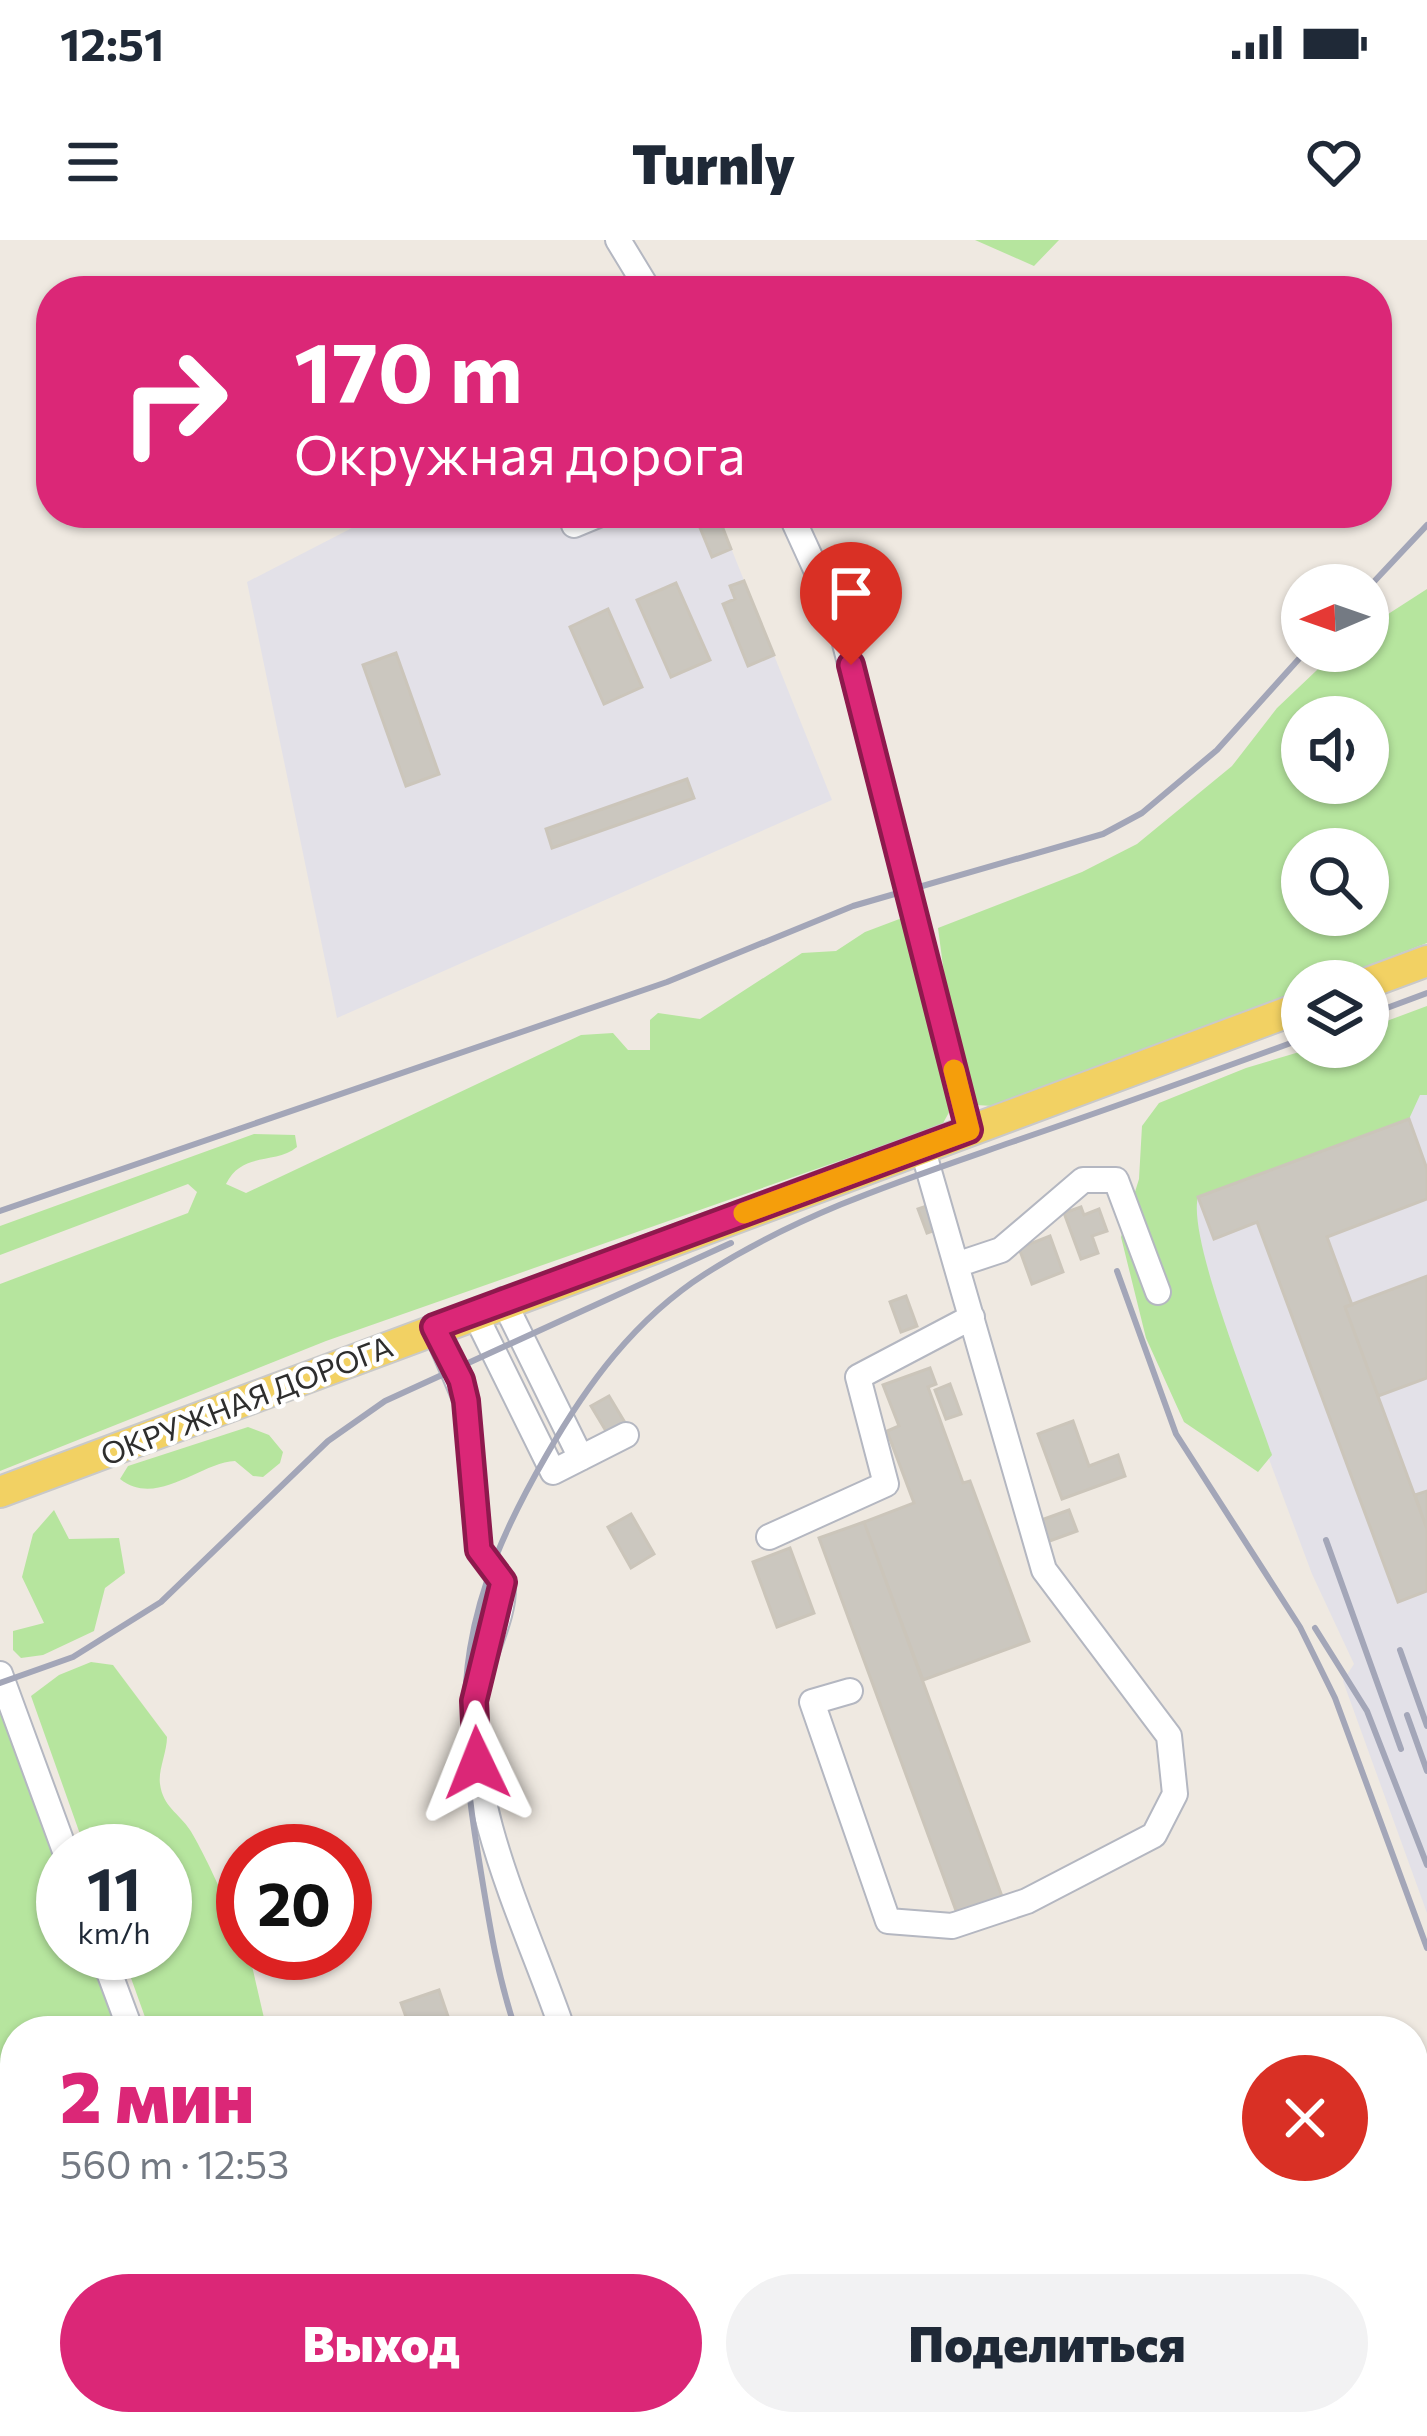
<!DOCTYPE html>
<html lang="ru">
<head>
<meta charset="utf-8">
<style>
	body { margin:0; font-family:Commissioner,sans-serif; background:#f2f2f3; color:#1f2937; height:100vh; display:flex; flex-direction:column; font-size:45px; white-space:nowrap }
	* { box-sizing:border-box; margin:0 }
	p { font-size:39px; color:#747a83 }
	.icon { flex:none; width:66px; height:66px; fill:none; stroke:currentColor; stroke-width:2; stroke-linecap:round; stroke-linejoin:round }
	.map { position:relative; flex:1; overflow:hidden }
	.details { position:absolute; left:0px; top:1776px; width:1428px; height:420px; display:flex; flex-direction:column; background:#fff; border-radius:48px 48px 0 0; box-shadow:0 3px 9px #0004 }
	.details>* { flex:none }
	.banner { position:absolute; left:36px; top:36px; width:1356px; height:252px; border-radius:48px; box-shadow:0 3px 9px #0004; background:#db2777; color:#fff; overflow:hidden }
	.needle { width:78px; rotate:268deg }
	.controls { position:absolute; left:1281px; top:324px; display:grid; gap:24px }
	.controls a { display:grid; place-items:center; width:108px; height:108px; border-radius:50%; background:#fff; box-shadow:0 3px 9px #0004; font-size:60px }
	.speed { position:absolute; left:36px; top:1584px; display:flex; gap:24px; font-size:60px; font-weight:700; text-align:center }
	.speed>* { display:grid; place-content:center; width:156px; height:156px; border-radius:50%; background:#fff; box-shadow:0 3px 9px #0004; line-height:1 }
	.speed small { font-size:30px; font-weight:400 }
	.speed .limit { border:18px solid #d22; background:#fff; color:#111 }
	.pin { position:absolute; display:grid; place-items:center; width:102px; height:102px; color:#fff; margin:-123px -51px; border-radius:50% 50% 50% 0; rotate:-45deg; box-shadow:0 0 12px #0007 }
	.pin .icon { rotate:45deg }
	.me { position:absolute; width:132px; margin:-66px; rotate:358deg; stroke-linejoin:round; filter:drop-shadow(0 0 9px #0008) }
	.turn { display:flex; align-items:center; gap:42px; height:252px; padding:0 60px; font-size:54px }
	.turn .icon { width:156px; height:156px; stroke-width:2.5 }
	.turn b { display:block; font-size:84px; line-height:102px }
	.round { display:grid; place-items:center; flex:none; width:126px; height:126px; border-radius:63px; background:#f2f2f3 }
	.overview { display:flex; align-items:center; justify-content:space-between; height:204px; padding:0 60px }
	h1 { font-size:72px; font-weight:800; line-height:90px; color:#db2777 }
	.action { display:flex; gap:24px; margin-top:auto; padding:24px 60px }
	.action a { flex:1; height:138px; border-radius:72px; background:#db2777; color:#fff; font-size:48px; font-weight:800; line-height:138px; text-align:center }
	.action a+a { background:#f2f2f3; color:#1f2937 }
	.status { display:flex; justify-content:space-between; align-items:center; height:84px; padding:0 60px; background:#fff; direction:ltr }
	.status svg { height:33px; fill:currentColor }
	header { display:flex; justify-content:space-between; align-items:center; height:156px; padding:0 60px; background:#fff; font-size:54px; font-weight:800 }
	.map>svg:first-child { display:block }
</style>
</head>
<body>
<div class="status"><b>12:51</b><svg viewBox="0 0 49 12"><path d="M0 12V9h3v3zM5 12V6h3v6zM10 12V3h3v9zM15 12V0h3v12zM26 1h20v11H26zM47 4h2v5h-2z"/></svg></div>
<header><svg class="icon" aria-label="menu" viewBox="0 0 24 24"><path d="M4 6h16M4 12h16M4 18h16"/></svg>Turnly<svg class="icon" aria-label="heart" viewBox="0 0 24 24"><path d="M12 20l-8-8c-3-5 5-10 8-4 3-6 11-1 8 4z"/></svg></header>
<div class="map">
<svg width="1427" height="2196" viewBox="0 0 1427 2196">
	<rect width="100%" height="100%" fill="#efe9e1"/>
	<path fill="#e3e1e8" d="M381,273H717L832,560L337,778L247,342Z
		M1427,822V1673L1343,1441L1354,1424L1312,1334L1147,893Z"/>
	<path fill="#b6e59e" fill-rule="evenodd" d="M975,0H1059L1034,26Z
		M1427,349V703L1328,741H1302V751L993,866L976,865L950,779L938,688L1082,632L1137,604L1232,526L1277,468L1337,411H1368V387ZM1302,477H1368V543H1302ZM1302,609H1368V675H1302Z
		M910,675L957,858L942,885L326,1101L0,1231V1044L188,973L197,952L188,944L0,1015V986L254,894L295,895L297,907C275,925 242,911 226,944L246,953L581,795L613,793L628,810H650V780L658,773L700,779L802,713L836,711L865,692Z
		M1427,766V855H1420L1409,879L1198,957C1187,999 1255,1163 1272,1215L1258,1232L1184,1182L1146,1098L1121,997L1139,939L1142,886L1159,863L1246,828L1316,807H1368V788Z
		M248,1187L269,1195L283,1212L280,1223L263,1237L253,1236L235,1221C199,1223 157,1268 120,1239L128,1226Z
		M54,1270L69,1299L119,1298L125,1333L105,1348L94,1391L43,1415L21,1418L13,1410V1391L44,1383L22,1337L33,1294Z
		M91,1422L113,1425L167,1497C167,1512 158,1530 160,1544C163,1567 179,1573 190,1590C203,1610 243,1694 243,1713H249L267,1791H150L122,1713H165V1611H86L31,1456L59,1435Z
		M0,1459L63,1645V1713H88L117,1791H15V2181H263L268,2196H0Z"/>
	<path fill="#cbc7bf" stroke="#cbc5ba" stroke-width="3" d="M694,273H717L731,309L712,317Z
		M744,341L774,415L748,426L723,364L735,359L730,346Z
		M676,343L710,420L671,437L637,360Z
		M608,369L642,447L604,464L570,387Z
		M396,413L439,534L406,546L363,425Z
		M687,539L694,558L552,608L546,589Z
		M1409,879L1427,929V959L1327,997L1352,1065L1345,1067L1427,1289V1351L1398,1362L1257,982L1214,999L1198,957Z
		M930,965L938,989L927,993L918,969Z
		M1081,967L1084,975L1099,969L1107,991L1092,996L1098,1013L1081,1019L1064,973Z
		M1050,996L1063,1032L1032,1044L1019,1008Z
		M1427,1036V1138L1378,1156L1345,1067Z
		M906,1056L917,1086L901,1092L890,1062Z
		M930,1128L936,1144L928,1147L963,1243L970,1241L1029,1401L923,1440L864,1282L914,1263L887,1191L899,1186L883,1145Z
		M950,1144L961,1174L946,1179L935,1150Z
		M609,1156L627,1186L609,1196L591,1166Z
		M1073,1181L1089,1226L1118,1215L1125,1236L1062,1259L1038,1194Z
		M1427,1251V1289L1415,1255Z
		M1069,1270L1077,1291L1044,1303L1036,1282Z
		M631,1274L654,1314L631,1328L608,1287Z
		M864,1282L1003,1659L958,1676L819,1298Z
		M790,1308L814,1373L777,1387L753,1322Z
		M439,1750L453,1791H411L401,1763Z
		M570,2181H636L641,2196H576Z"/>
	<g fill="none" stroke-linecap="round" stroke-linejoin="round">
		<defs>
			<path id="minor" d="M618,0L649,51
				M790,273L839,380L969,890
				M574,285L603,273
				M956,1025L1001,1010L1083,940H1116L1158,1052
				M503,1060L581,1218
				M474,1072L553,1232L626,1195
				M434,1087L466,1161L479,1310L503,1343C505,1381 478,1419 475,1459C466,1570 528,1688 563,1791
				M769,1297L886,1244L858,1137L972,1077
				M0,1434L65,1611
				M850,1451L812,1462L888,1681L952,1686L1027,1661L1154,1595L1175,1554L1169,1496L1044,1330L922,907
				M102,1713L131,1791
				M275,2181L280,2196
				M700,2181L705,2196
				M330,2196L372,2181"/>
			<path id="major" d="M1368,743L1427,721
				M0,1252L1302,767"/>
		</defs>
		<use href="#minor" stroke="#b4b7c1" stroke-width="28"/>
		<use href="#major" stroke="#c9c9c9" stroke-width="34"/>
		<use href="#minor" stroke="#fff" stroke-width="24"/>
		<use href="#major" stroke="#f2d163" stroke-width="30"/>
		<path stroke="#a3a6b8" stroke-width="6" d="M1368,348L1427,285
			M1368,775L1427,753
			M0,971L667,742L853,666L1103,594L1142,573L1217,510L1306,411
			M1117,1031L1176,1194L1300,1387L1335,1458L1427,1708
			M1326,1300L1401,1509
			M1315,1388L1367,1471L1427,1625
			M1400,1410L1427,1486
			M0,1443L73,1417L161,1362L328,1201L385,1161L731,1003
			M1407,1475L1427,1531
			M516,1791C496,1732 488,1675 478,1614C451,1450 461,1363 546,1216C587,1144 635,1079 705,1034C800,973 906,939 1012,902C1109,869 1206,834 1302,799
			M643,2181L648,2196"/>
	</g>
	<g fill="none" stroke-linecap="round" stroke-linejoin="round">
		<defs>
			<path id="route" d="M477,1523L474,1461L503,1342L479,1310L466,1161L461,1140L434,1087L969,890L851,425"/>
		</defs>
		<use href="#route" stroke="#8e194d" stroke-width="30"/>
		<use href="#route" stroke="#db2777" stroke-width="21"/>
		<path stroke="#f59e0b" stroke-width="21" d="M744,973L969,890L954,830"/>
	</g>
	<g text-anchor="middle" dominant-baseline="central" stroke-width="9" stroke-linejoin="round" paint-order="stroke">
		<g font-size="30" fill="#2e2e2e" stroke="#fff">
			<text transform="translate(246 1159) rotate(-21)">ОКРУЖНАЯ ДОРОГА</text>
		</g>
	</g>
</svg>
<div class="controls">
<a><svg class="needle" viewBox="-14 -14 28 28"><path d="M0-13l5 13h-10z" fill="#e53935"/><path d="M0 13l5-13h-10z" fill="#747a83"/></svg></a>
<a><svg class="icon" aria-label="sound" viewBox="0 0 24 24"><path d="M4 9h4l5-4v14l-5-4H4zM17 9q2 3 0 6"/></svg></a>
<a><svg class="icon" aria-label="search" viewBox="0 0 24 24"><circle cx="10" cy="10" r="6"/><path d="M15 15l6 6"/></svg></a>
<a><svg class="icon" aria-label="layers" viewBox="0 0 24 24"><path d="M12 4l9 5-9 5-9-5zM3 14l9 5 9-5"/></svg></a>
</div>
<div class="speed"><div>11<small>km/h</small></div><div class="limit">20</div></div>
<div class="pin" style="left:851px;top:425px;background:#d93025"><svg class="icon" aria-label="arrive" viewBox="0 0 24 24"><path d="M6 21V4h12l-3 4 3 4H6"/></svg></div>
<svg class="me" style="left:477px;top:1523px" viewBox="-20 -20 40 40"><path d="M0-17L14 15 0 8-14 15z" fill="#db2777" stroke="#fff" stroke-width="4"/></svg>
<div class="banner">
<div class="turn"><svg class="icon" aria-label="right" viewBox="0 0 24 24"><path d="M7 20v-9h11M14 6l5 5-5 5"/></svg><div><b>170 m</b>Окружная дорога</div></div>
</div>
<section class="details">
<div class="overview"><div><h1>2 мин</h1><p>560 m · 12:53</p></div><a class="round" style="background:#d93025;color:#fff"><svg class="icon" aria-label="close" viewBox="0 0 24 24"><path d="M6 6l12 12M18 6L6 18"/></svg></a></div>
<div class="action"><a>Выход</a><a>Поделиться</a></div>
</section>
</div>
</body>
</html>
